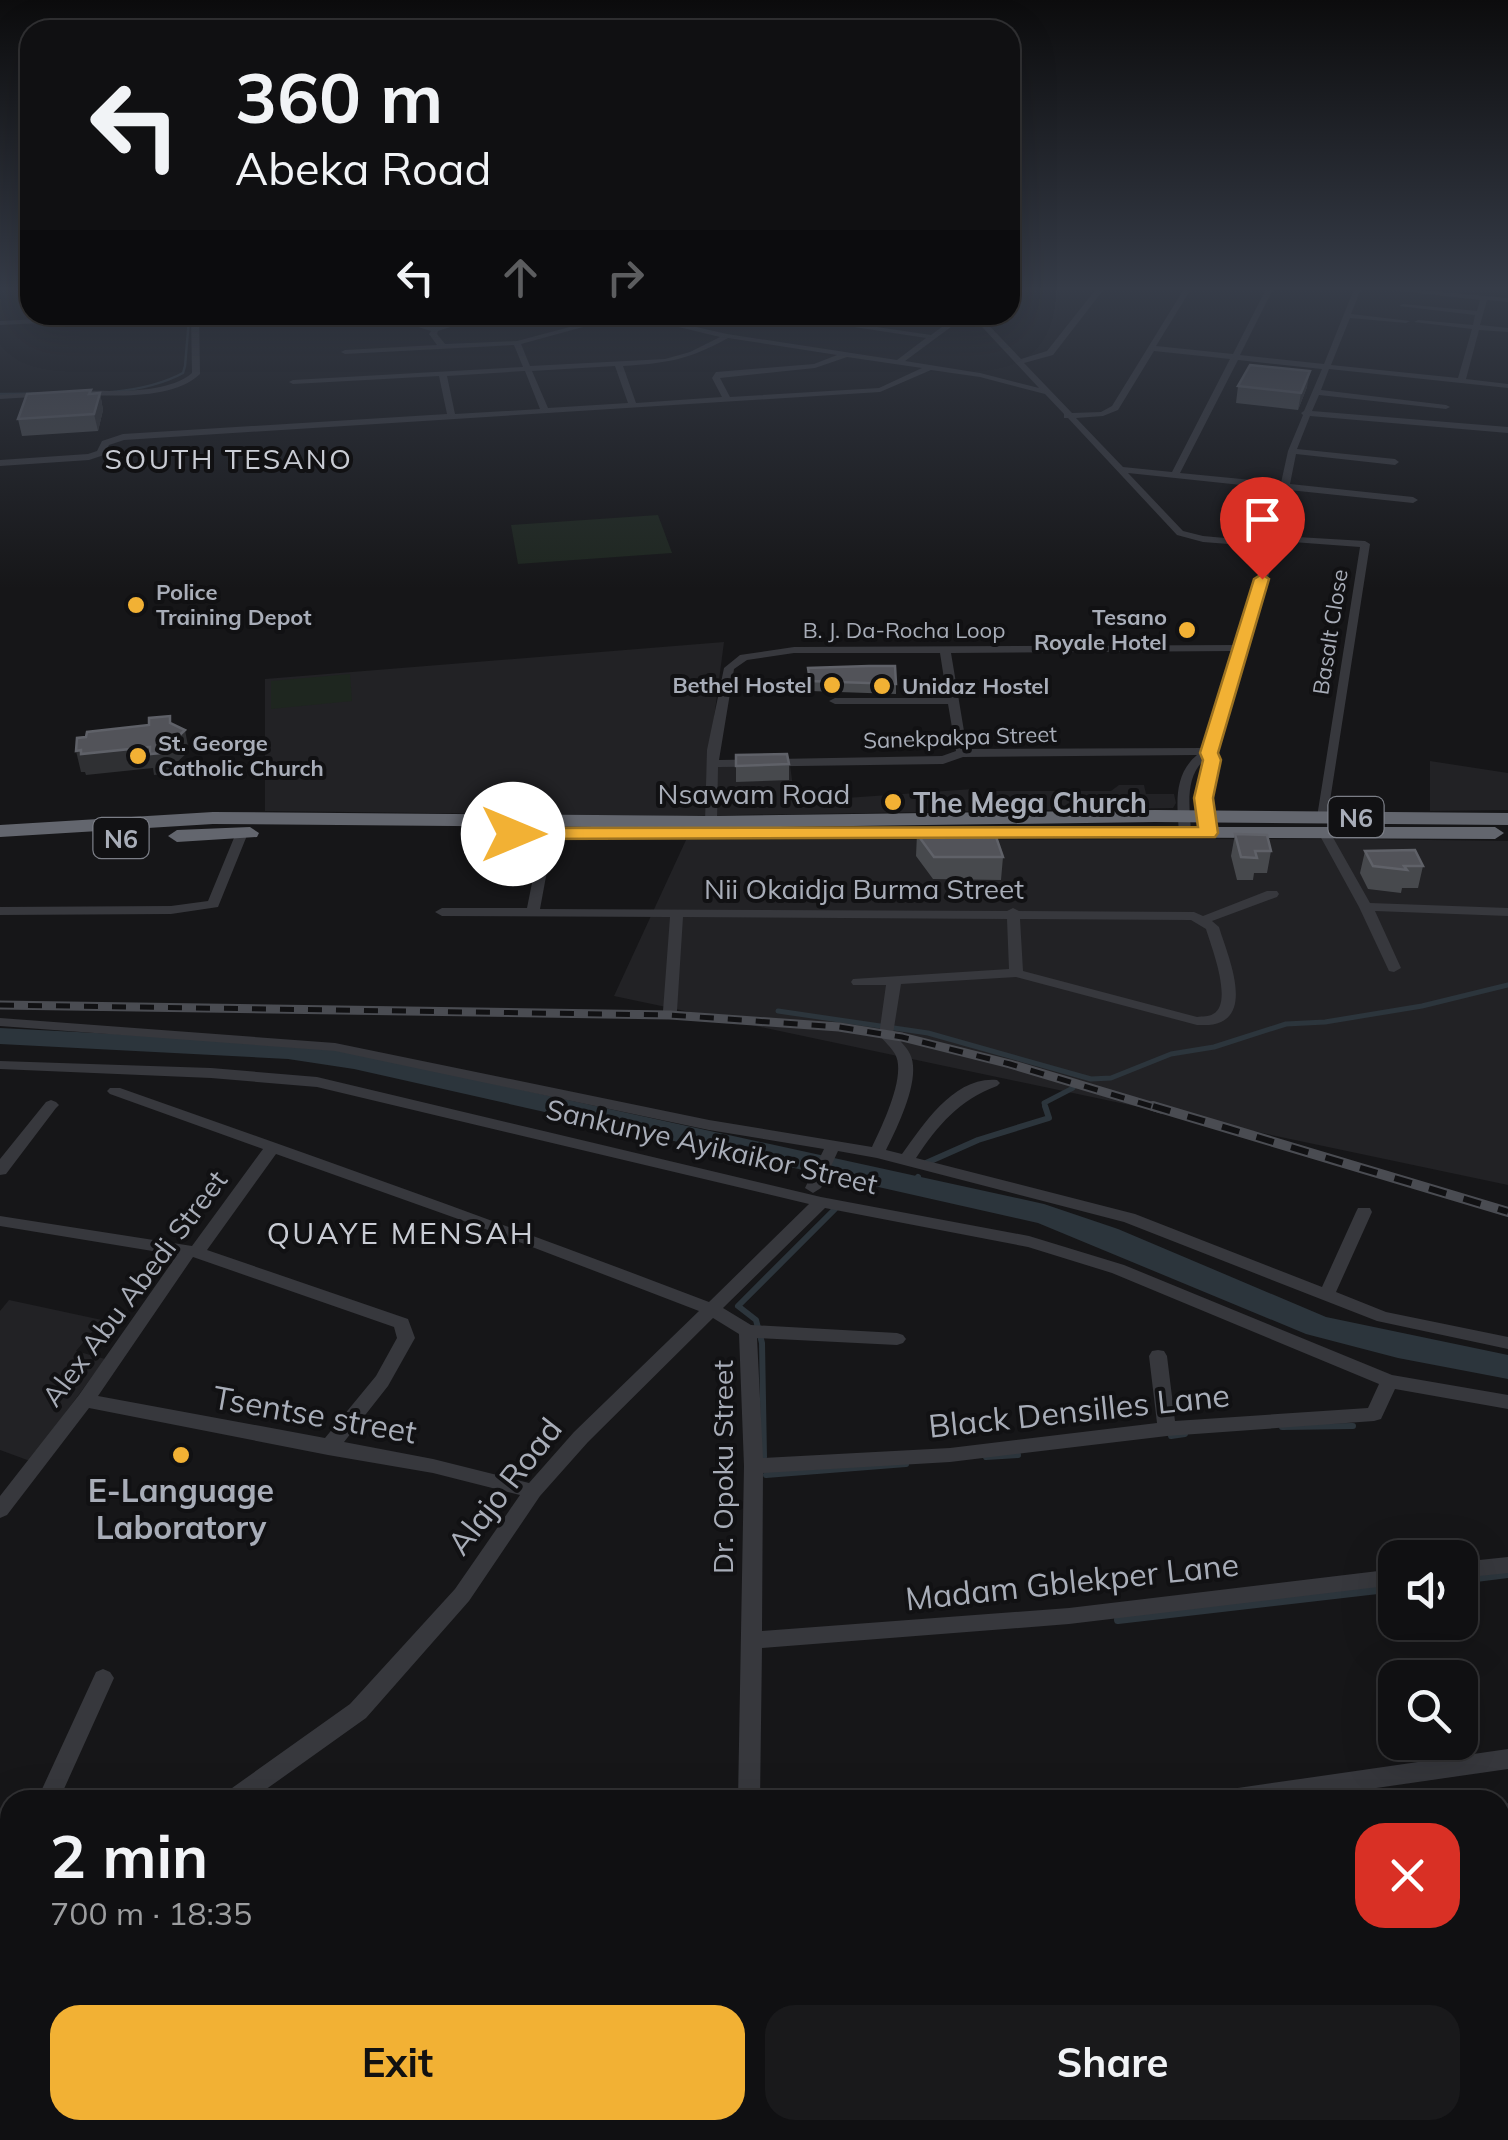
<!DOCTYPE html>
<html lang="en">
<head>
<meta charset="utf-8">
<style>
	body { margin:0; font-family:Mulish,sans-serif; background:#19191b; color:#f1f3f6; height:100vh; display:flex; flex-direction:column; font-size:38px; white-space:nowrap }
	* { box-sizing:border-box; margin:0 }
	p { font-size:32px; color:#9c9d9f }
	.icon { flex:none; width:55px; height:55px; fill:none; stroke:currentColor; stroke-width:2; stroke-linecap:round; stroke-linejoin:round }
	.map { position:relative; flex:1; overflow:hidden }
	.side { position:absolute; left:0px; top:1790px; width:1510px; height:350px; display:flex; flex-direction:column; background:#101012; border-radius:30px 30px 0 0; box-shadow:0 10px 40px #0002,0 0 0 2px #303032 }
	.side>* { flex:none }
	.top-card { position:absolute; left:20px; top:20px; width:1000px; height:305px; border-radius:30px; box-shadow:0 10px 40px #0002,0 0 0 2px #303032; background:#101012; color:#f1f3f6; overflow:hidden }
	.tools { position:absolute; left:1378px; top:1540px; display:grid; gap:20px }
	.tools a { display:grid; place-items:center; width:100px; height:100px; border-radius:20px; background:#101012; box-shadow:0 10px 40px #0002,0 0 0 2px #303032; font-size:50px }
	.pin { position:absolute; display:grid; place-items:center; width:85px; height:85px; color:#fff; margin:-102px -42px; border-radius:50% 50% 50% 0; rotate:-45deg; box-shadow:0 0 10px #0007 }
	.pin .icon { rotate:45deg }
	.me { position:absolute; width:110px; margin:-55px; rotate:90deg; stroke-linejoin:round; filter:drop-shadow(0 0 8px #0008) }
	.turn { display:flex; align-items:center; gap:35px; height:210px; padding:0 50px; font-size:45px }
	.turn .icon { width:130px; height:130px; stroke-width:2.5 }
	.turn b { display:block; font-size:70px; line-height:85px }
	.lanes { display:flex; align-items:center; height:95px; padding:0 50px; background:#0003; justify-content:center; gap:50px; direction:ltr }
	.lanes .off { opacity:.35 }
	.round { display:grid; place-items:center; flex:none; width:105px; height:105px; border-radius:30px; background:#19191b }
	.overview { display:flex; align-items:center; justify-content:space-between; height:170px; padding:0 50px }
	h1 { font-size:60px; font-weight:700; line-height:75px }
	.primary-button { display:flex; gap:20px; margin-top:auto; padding:20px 50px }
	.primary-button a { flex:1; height:115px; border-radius:30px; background:#f2b134; color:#111; font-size:40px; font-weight:700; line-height:115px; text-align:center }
	.primary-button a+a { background:#19191b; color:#f1f3f6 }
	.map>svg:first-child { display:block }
</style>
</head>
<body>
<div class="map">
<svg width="1508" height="2140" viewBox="0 0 1508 2140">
	<rect width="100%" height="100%" fill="#161618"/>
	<path fill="#222225" d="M724,642L708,764L790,765L794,794L818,800L973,789L979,802H988L987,791H1111L1119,785H1144L1146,794H1174L1176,803L1173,808L678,816L265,811V679Z
		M1430,761L1508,773V810L1430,811Z
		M1355,839L1508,841V1185L614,996L686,840Z
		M9,1300L102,1320L76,1351L105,1359L30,1461L0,1450V1311Z"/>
	<path fill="#1e261f" d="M658,515L672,553L518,564L511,525Z
		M350,674L352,701L271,709V681Z"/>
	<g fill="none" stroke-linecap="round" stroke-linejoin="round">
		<path stroke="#2c353c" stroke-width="2.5" d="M0,394C57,392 131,401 183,373L185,366L189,319L186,318"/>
		<path stroke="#2c353c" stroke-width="5" d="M778,1011L928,1033L1091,1079L1111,1078L1171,1054L1214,1047L1286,1024L1325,1022L1422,1006L1508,985
			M1046,1109L1044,1103L1073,1088"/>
		<path stroke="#2c353c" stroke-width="6" d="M926,1163L978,1140L1049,1118L1045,1106
			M912,1186L918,1177
			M1282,1427L1353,1426
			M1171,1436L1185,1434
			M764,1457L762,1343L756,1320L738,1306L835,1209
			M986,1457L1018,1455
			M766,1475L906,1464"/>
		<path stroke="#2c353c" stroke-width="8" d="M1460,1580L1508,1574
			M1118,1620L1395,1588
			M1500,1834L1508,1830
			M119,2140L134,2130
			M681,2140L686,2130
			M1150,2140L1156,2130"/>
		<path fill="#2c353c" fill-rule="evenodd" d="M0,1028L288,1043L354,1053L1044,1204L1118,1229L1326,1317L1508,1355V1379L1398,1358L1306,1334L1038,1223L354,1069L288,1059L0,1044Z"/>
		<path fill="#37383d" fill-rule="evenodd" d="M1096,289H1104L1053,355L1024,363L1072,413L1101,412L1112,406L1184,289H1191L1156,346L1233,354L1266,289H1273L1240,355L1324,364L1354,289H1361L1351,314L1410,321L1406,323L1350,318L1331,365L1458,378L1472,329L1414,322L1418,320L1473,325L1475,315L1399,306L1403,304L1477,311L1480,300L1382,289H1408L1508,298V302L1487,300L1480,325L1508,328V332L1479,330L1466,379L1508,384V388L1329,369L1321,390L1446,405L1450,407L1446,409L1319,395L1312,411L1508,427V433L1310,416L1297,449L1395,459L1399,462L1395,465L1296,454L1290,484L1413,497L1418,500L1413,503L1289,490L1280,536L1365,541L1370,544L1327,820H1319L1317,817L1360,547L1279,541L1215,753C1219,780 1208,805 1215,833L1213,836H1205C1194,810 1203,786 1204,760C1184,779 1190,808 1191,833L1185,837L1179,833C1177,804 1173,775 1197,755L963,757L943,764L718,767L717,822L711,826L705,822L707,750L724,668L740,655L794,647L1237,645L1267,547L1203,542L1177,535L1068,418H1064V414L1045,394L980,377L931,370L880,392L124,440L109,445L104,455L89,460L0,466V460L88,454L97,451L102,441L123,434L447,414L439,376L293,384L289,382L293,380L523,367L514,345L345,354L341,352L345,350L437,345L429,334L431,331L412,325L408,318L413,315H423L416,319C442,335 459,315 487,315L438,331L437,334L445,344L517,341L615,315H627L521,344L530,366L665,359L690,352L720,337L629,315H643L727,334L897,360L926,338L776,315H795L931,335L958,315H967L905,361L980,373L1039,388L971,315H979L1021,359L1047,351ZM728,338L837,355L814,364L716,372L712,378L722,397L636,403L623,366C668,363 688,360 728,338ZM1154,351L1230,359L1172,472L1123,467L1076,418L1103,416L1118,410ZM847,357L922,368L879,388L730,397L720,378L815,368ZM1238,360L1322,369L1304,411L1301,413L1303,415L1288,451L1281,483L1180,473ZM615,366L628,403L548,408L532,371ZM525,371L540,409L455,414L447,376ZM1128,473L1280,489L1269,542L1203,536L1183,531ZM1235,651L1205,748L967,749L951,653ZM794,653H940L947,698H835L829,701L835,704H948L956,751L942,756L719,760L734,669L747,660Z
			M121,315H171L167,317L0,325V321Z
			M191,315H199L200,374C172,401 111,395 74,395L70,393L74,391C108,390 165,396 192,373Z
			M46,392H49V396L0,399V395Z
			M242,829L248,833L218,907L171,914L0,915V907L171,906L208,901L236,833Z
			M548,829L554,833L540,909L1007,911L1013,908L1019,911L1194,912L1203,916L1267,891H1277L1279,894L1277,897L1212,921L1219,927C1226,951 1252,1008 1221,1022C1213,1026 1205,1025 1197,1025L1016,977L901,984L893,1034C899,1040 906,1046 910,1054C922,1078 897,1128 886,1150L902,1154C924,1124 954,1076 997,1080L1000,1083L997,1086C959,1100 938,1125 916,1158L1135,1214L1322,1287L1356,1212L1358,1208H1370L1372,1212L1336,1292L1386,1312L1508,1337V1349L1377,1321L1124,1222L877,1158L838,1151L821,1188L813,1193L805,1188L824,1149L709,1130L335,1051L0,1026V1018L335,1043L709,1120L872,1147C882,1126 907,1075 895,1054C891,1047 884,1041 879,1035L886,985H853L851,982L853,979L1009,969L1007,919L683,917L677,1011L675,1014H665L663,1011L670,917L442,916L435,912L442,908H527L542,833ZM1020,919L1191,920L1206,929C1211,946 1234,1003 1213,1014C1209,1017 1202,1016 1197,1017L1023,971Z
			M1325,830L1331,834L1370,903L1508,908V916L1375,911L1401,968L1394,972L1389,971L1359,907L1319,834Z
			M0,1061L211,1068L317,1077L821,1197L1029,1236L1124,1265L1392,1375L1508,1395V1409L1395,1389L1381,1419L1374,1421L1167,1436L950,1462L763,1473L762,1631L1069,1608L1395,1569V1585L1069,1624L762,1648L760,1800H738L744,1466L739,1334L713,1318L588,1442L540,1496L469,1601L366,1718L251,1800H222L225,1793L350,1704L455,1589L520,1495L433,1473L328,1455L89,1408L7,1515L0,1518V1496L79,1395L177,1255L0,1226V1216L192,1246L263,1149L110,1094L107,1091L110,1088H120C317,1157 513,1227 709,1302L809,1204L317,1087L211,1078L0,1069ZM276,1154L475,1225L699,1311L574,1432L529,1483L433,1459L344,1442L388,1386L415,1338L408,1319L207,1250ZM825,1208L1028,1247L1112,1273L1379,1384L1368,1408L1175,1421L1167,1356L1164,1351L1158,1350L1152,1351L1149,1356L1157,1423L950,1448L763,1458L757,1338L897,1345L903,1343L906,1339L903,1335L897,1333L751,1325L723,1308ZM193,1257L394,1327L397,1338L376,1376L325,1438L98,1396Z
			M51,1100L56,1102L59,1105L56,1108L6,1174L0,1175V1159L46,1102Z
			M1508,1557V1573L1460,1578V1562Z
			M103,1669L110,1672L114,1678L59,1800H37L96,1672Z
			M1508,1749V1769L1293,1800H1213L1216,1793L1224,1790Z
			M10,1855V1885L0,1891V1861Z
			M10,1964V1993L0,1998V1969Z
			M344,2130H372L368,2140H340Z
			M690,2130H716L713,2140H687Z
			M1075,2130H1103L1099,2140H1071Z
			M1205,2130H1233L1229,2140H1201Z
			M1406,2130H1432L1436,2140H1410Z"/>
		<path fill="#63666e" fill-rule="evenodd" d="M1155,810L1508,813V825L1155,822L711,828L213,824L0,837V825L213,812L711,816Z
			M250,827L259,833L257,837L177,842L168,836L177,830Z
			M1032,827H1495L1504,833L1495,839L1025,837L1023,833Z"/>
		<defs>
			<path id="rail-far2" d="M0,1005L670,1015L839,1027L902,1037L1010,1064L1161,1109"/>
			<path id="rail-far1" d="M1153,1106L1508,1212"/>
			<path id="rail" d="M1500,1813L1508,1809
				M1123,2140L1129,2130"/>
		</defs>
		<use href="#rail-far2" stroke="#4a4c52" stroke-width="9"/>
		<use href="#rail-far1" stroke="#4a4c52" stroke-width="10"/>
		<use href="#rail" stroke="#4a4c52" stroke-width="11"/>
		<use href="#rail-far2" stroke="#111113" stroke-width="5" stroke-dasharray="14" stroke-linecap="butt"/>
		<use href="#rail-far1" stroke="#111113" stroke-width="6" stroke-dasharray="18" stroke-linecap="butt"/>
		<use href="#rail" stroke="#111113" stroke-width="8" stroke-dasharray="22" stroke-linecap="butt"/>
	</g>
	<path fill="#47494d" d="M1238,386L1307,387L1298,410L1236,403Z
		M91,390V394L100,393L103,410L98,431L22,436L18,419Z
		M808,668L896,684V694L810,691Z
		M736,755L789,764V780L736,782Z
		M917,834L1003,857L1001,880L933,879L916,856Z
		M1235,834L1271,851L1267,873H1254L1253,880H1237L1231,856Z
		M1365,851L1423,866L1418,888H1402L1401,893L1368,889L1360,873Z"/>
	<path fill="#2f3033" d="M1310,371L1307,387L1298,410L1301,393Z
		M100,393L103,410L98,431L94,414Z
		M170,716L174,740L185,730L189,751L174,765V773L154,775L153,768L86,775L85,772H81L76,751L170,723Z"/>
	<path fill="#525359" stroke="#5f6168" stroke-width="2.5" d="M1250,365L1310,371L1301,393L1238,386Z
		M91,390L89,394L100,393L94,414L18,419L27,394Z
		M869,666H895L896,684L810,681L808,668Z
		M170,716V723L185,730L170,744V752L150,754V747L81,754V750L76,751L77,738L86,737L87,732L149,725V718Z
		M787,754L789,764L736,766V755Z
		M942,830L994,831L1003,857H934L917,834Z
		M1235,834L1267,835L1271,851H1255L1257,858L1241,857Z
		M1415,850L1423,866H1404L1407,870L1373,866L1365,851Z"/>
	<linearGradient id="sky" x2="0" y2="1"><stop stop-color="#0c0c0d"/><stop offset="0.49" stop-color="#363c48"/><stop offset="1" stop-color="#363c48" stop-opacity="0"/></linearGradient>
	<rect width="1508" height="589" fill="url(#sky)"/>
	<path fill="#f2b134" stroke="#9d7322" stroke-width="2.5" d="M1262,574L1269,579L1218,753L1221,760L1213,798L1218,833L1215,837L513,839L504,834L513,828L1198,827L1194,798L1203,760L1200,753L1254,579Z"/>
	<g fill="#f2b134" stroke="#111113" stroke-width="4">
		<circle cx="136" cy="605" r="10"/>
		<circle cx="1187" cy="630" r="10"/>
		<circle cx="832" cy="685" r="10"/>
		<circle cx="882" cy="686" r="10"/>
		<circle cx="138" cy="756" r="10"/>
		<circle cx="893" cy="802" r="10"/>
		<circle cx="181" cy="1455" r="10"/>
	</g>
	<g text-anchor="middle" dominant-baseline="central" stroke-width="8" stroke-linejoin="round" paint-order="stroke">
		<g font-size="22" font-weight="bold" fill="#a8adb8" stroke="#111113" text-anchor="start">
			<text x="156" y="592">Police<tspan x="156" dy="25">Training Depot</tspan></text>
			<text x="1167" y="617" text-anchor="end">Tesano<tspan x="1167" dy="25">Royale Hotel</tspan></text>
			<text x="812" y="685" text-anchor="end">Bethel Hostel</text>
			<text x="902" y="686">Unidaz Hostel</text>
			<text x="158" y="743">St. George<tspan x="158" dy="25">Catholic Church</tspan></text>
		</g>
		<g font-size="22" fill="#a8adb8" stroke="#111113">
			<text x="904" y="630">B. J. Da-Rocha Loop</text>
			<text transform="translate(1330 632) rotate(-81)">Basalt Close</text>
			<text transform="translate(960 737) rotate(-2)">Sanekpakpa Street</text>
		</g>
		<g fill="#111113" stroke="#7b7e86" stroke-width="2.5">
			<rect x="1328.5" y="797" width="55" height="40" rx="8"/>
			<rect x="93.5" y="818" width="55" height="40" rx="8"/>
		</g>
		<g font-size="25" font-weight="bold" fill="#a8adb8">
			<text x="1356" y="817">N6</text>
			<text x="121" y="838">N6</text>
		</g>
		<g font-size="28" letter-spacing="2.5" fill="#c9ccd4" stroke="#111113">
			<text x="229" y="458">SOUTH TESANO</text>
		</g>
		<g font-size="28" fill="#a8adb8" stroke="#111113">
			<text x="754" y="793">Nsawam Road</text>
			<text x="864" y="888">Nii Okaidja Burma Street</text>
			<text transform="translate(712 1146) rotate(13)">Sankunye Ayikaikor Street</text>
			<text transform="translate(134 1288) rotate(-53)">Alex Abu Abedi Street</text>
			<text transform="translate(722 1467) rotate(-90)">Dr. Opoku Street</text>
		</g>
		<g font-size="28" font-weight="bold" fill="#a8adb8" stroke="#111113" text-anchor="start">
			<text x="913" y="802">The Mega Church</text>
		</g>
		<g font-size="30" letter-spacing="2.5" fill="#c9ccd4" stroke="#111113">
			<text x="401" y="1233">QUAYE MENSAH</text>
		</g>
		<g font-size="32" fill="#a8adb8" stroke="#111113">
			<text transform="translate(1079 1410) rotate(-6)">Black Densilles Lane</text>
			<text transform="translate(315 1414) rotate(10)">Tsentse street</text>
			<text transform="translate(504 1486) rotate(-52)">Alajo Road</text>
			<text transform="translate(1072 1581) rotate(-6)">Madam Gblekper Lane</text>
		</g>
		<g font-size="32" font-weight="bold" fill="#a8adb8" stroke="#111113">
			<text x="181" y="1490">E-Language<tspan x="181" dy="37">Laboratory</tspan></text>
		</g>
	</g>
</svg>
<div class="tools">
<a><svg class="icon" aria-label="sound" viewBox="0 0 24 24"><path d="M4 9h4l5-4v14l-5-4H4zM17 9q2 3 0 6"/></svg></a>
<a><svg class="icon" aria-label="search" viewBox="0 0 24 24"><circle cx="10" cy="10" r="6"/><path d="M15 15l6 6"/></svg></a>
</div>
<div class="pin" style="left:1262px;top:579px;background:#d93025"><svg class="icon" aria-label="arrive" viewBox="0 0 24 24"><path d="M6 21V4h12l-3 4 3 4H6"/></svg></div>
<svg class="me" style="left:513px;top:834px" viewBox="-20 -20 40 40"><circle r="19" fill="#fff"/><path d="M0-13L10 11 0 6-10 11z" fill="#f2b134"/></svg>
<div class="top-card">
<div class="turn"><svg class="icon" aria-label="left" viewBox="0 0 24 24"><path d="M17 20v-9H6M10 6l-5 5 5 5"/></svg><div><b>360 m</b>Abeka Road</div></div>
<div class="lanes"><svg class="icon" aria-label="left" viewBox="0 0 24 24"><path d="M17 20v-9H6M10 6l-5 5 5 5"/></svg><svg class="icon off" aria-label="ahead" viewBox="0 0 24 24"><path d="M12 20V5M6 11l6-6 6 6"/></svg><svg class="icon off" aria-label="right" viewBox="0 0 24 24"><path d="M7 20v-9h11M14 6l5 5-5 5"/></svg></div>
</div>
<section class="side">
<div class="overview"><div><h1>2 min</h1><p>700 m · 18:35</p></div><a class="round" style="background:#d93025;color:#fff"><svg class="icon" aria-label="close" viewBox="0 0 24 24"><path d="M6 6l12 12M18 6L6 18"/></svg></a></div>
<div class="primary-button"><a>Exit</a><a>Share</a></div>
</section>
</div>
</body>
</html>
